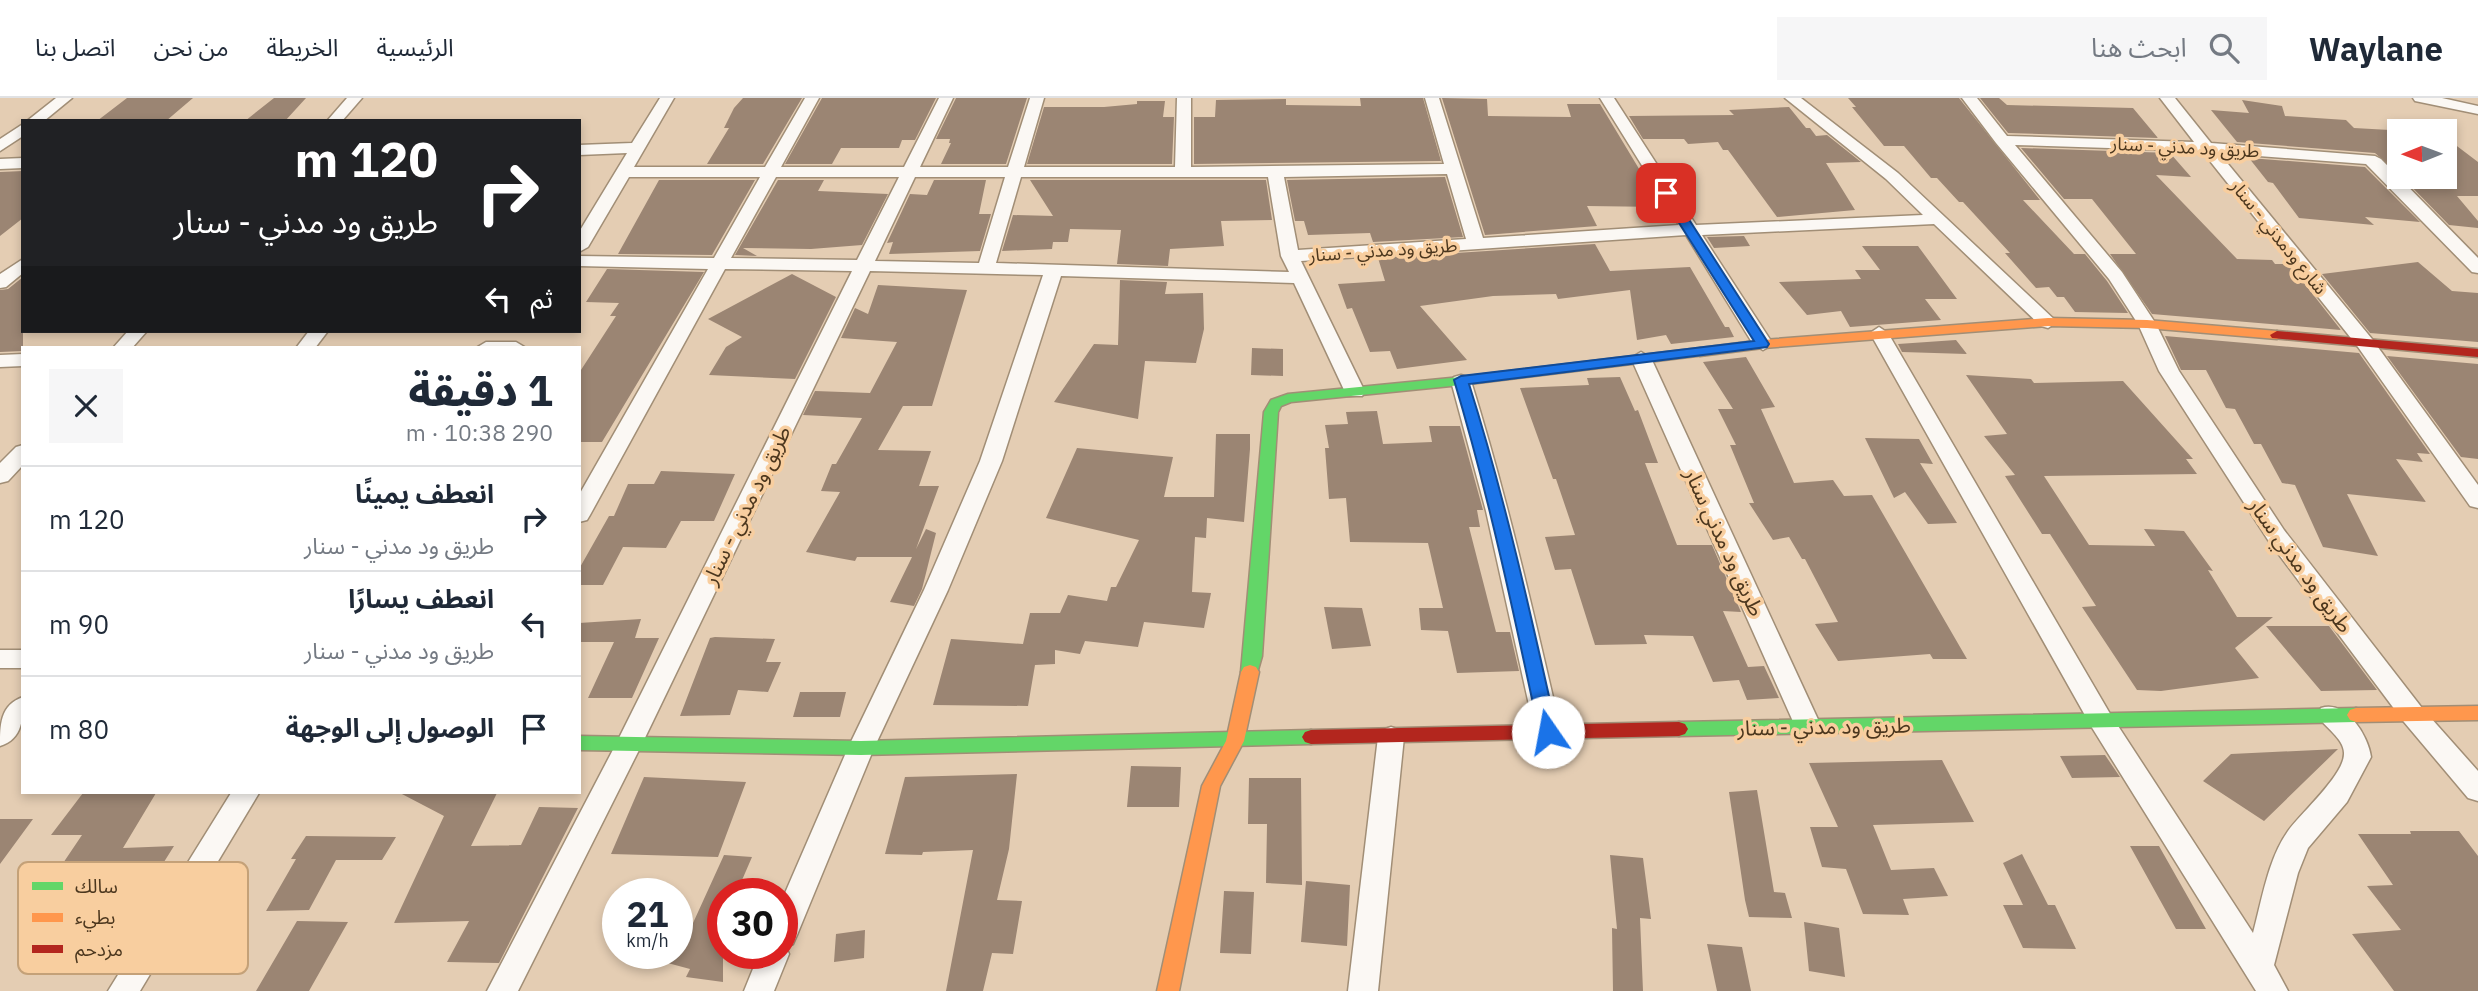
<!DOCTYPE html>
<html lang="ar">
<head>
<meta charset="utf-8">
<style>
	body { margin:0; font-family:"IBM Plex Sans","Noto Sans Arabic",sans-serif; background:#f6f6f7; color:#1f2937; direction:rtl; height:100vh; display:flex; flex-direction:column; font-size:26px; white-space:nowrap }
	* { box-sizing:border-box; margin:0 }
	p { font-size:23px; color:#747a83 }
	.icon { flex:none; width:38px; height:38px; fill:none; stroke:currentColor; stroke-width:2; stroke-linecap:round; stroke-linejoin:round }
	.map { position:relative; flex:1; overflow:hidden; direction:ltr }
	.panel { position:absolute; left:21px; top:248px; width:560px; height:448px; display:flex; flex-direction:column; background:#fff; border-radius:0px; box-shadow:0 4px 10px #0003; direction:rtl }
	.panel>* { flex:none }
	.top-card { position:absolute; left:21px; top:21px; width:560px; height:214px; border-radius:0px; box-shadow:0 4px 10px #0003; direction:rtl; background:#202124; color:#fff; overflow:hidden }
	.needle { width:46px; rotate:269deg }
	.buttons { position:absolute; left:2387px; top:21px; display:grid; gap:14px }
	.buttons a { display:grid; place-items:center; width:70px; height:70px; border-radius:0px; background:#fff; box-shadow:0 4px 10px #0003; font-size:35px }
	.speed { position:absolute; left:602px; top:780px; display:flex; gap:14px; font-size:35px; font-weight:700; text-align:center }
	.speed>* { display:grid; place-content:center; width:91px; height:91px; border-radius:50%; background:#fff; box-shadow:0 4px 10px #0003; line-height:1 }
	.speed small { font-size:18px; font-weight:400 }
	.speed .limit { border:10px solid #d22; background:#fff; color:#111 }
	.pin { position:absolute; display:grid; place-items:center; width:60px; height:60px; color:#fff; margin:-30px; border-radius:14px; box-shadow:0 4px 10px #0006 }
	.me { position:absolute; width:77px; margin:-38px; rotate:348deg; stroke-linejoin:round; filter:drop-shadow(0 0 5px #0008) }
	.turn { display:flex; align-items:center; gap:24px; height:147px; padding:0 28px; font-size:32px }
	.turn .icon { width:91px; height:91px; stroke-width:2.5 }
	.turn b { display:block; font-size:49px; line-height:60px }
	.then { display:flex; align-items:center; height:66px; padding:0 28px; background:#0003; gap:14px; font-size:26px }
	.round { display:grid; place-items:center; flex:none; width:74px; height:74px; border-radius:0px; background:#f6f6f7 }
	.summary { display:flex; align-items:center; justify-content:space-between; height:119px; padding:0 28px }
	h1 { font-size:42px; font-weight:800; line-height:52px }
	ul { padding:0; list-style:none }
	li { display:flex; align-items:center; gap:21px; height:105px; padding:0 28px; border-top:2px solid #e0e1e3 }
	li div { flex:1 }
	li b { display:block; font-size:26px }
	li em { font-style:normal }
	header { display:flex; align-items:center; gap:42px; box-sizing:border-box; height:98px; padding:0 35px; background:#fff; border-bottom:2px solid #e0e1e3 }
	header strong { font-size:33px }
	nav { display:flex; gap:38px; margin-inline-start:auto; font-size:24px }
	.search { width:490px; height:63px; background:#f6f6f7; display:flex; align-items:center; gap:18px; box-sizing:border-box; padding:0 24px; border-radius:0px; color:#747a83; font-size:26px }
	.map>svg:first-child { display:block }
</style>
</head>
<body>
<header>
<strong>Waylane</strong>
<div class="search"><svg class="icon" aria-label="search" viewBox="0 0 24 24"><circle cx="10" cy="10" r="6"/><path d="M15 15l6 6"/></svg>ابحث هنا</div>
<nav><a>الرئيسية</a><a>الخريطة</a><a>من نحن</a><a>اتصل بنا</a></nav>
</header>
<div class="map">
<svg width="2478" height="893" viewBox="0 0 2478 893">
	<rect width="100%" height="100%" fill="#e4cdb3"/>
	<path fill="#9b8573" d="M127,0H193L166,23H97Z
		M274,0H306L285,23H245Z
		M743,0H802L763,66H707L729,30H724L734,10Z
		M822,0H936L915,42H902L899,50H841L832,66H785Z
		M956,0H1027L1006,66H941L951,45H949L950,41H936Z
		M1360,0H1423L1441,63L1194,66V19H1215L1216,2L1286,1V7L1361,8Z
		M1442,0L1487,1L1488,18L1571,19L1567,6H1600L1662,109L1587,108L1597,128L1485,137Z
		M1848,0H1959L2040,102H2023L2074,156H2085L2107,183L2128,215L2075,214L2064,199H2057L2049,189L2036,190L2005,155H2010L1963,104H1959L1937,80H1931L1904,48H1884L1852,9H1856Z
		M1980,0H1999L2007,7L2133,10L2158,40L2008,35Z
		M2242,2L2282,8L2285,18L2346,22L2354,30L2408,33H2399V76L2375,55L2237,44L2211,12L2249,15Z
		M1137,3H1165L1163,19H1174L1172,66H1027L1044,9H1104L1137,6Z
		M1789,9L1806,30H1810L1816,38L1827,37L1861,64L1826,65L1855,112L1777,119L1728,52H1723L1718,44L1688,46L1684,41H1643L1629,18L1734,17L1729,12Z
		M2445,39L2478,64V98H2457L2478,123V130L2449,127L2402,79H2445Z
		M2021,50L2170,55L2191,79L2156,77L2237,161L2272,162L2275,166H2289L2341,232L2152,216L2110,156H2136L2092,101H2064Z
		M2249,60L2365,69L2420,124L2365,119L2374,127L2299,120L2273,85L2268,84Z
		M23,73V120L0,138V74Z
		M1445,79L1463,139L1373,144L1370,135L1308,137L1304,123H1295L1287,82Z
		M659,82H755L712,157L618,156Z
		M778,82H824L818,93L888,96L862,147L811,151L743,150L757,158L735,157Z
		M934,82H986L979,116H991L980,153L889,156L893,144L887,145L910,96L927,97Z
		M1030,82H1266L1272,122L1221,123L1224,148L1170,151L1168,168L1117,166L1121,132L1070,131L1068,144H1053L1052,151L1002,153L1013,117L1053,118Z
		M1744,138L1750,148L1714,150L1707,139Z
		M1595,146L1610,173L1690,169L1725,229H1729L1734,239L1671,246L1666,237L1637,242L1630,192L1558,201L1556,196L1493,198L1420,208L1467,262L1397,271L1390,253L1370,254L1352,210L1347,211L1338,186L1385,183L1378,160Z
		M1862,148H1918L1957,201H1925L1941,222L1850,229L1841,213L1807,217L1779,184L1861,181L1855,172H1880Z
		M2418,164L2452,193L2478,195V244L2370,235L2322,176Z
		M607,171L704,174L602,344H579V275L616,218H610L619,205L586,204Z
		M792,176L836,199L795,281L709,277L726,249L742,239L708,221Z
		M23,179V253L0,254V192L8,191Z
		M1120,182L1167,184L1165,196L1203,195L1204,231L1196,265L1145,263L1138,321L1054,304L1094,246L1118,247Z
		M878,187L967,192L932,308H903L878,352L931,353L919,388H939L916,451L926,431L936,435L922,491L914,508L890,504L912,459H857L855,463L806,454L840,394L821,393L832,366H836L862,320L803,317L815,293L870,295L897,244L841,240L855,210L868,216Z
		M2165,238L2359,255L2430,356L2417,355L2423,364L2396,361L2426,404L2347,396L2378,458L2323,449L2295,387L2282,385L2261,346H2254L2235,311L2226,310L2206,272H2181Z
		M1956,242L1967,256L1902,254L1898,246Z
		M1252,250L1283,251V278L1251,277Z
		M2387,258L2478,266V361L2461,359Z
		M1746,259L1775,309L1761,311L1794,385L1833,382L1844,398L1872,397L1967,561H1933L1930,556L1838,563L1815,526L1838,524L1805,461H1802L1789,439L1773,442L1749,405H1754L1730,347H1736L1718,311H1733L1703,264Z
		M1966,277L2031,281L2034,285L2123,283L2193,361H2186L2197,376L2044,378L2089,447L2155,448L2144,431L2184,433L2213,473L2208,472L2237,519H2273L2235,550L2259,580L2161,593L2137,592L2082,509L2096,508L2050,436H2042L2005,378L2015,377L1984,338L2007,336Z
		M1620,279L1635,313L1638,312L1658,365H1645L1677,447H1712L1741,514L1723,513L1748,569L1764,568L1779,600L1747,602L1739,582L1713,584L1693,538L1644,537L1647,546L1595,547L1571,471L1555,472L1545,439L1575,437L1556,381H1553L1520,290L1589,287L1587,280Z
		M1377,313L1383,346L1432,344L1429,328H1460L1483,412H1477L1480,429H1469L1496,534H1510L1519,573L1457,575L1448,533L1421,532L1419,510H1443L1428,445L1350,444L1346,400L1329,401L1325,350H1329L1325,327L1348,326L1346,314Z
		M1216,336H1250V351L1244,424L1207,420L1206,440L1195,439L1192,494L1211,495L1204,530L1144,524L1138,549L1085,543L1080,556L1055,552V566L1035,567L1028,608L933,607L951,541L1023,546L1030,515H1060L1068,497L1107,503L1111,489H1116L1139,442L1046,420L1077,350L1173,359L1164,399H1214Z
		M1865,340L1919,341L1933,366L1920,365L1957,425L1928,426L1905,394L1894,400Z
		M661,373L735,376L714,423H681L666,450L623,449L603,487H579V471L609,418H614L628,386H654Z
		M1324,509L1362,510L1371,548L1332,551Z
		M641,521L635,540H659L632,600H588L614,544H579V525Z
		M2266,528H2329L2377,592L2321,593Z
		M715,539L775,541L766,564H781L768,594L738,592L730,617L680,618L710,540Z
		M800,594H846L840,619H793Z
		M2338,651L2264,723L2203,683L2231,656Z
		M2105,657L2120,679L2072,680L2060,658Z
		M1942,662L1974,724L1873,727L1891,772L1934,770L1948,798L1903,801L1909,817L1863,816L1846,771L1822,769L1810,729H1838L1809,665Z
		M1131,668L1181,669L1179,709H1127Z
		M1017,676L1009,751L997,802L1022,803L1013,856L992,855L983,893H946L973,752L923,754L922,757L885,756L905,679Z
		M644,679L746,684L718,759L611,756Z
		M1249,680H1301L1302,787L1266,785L1267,726H1248Z
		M1757,692L1774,794L1785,795L1792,820L1749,819L1745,802L1729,694Z
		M83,695H156L123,750L174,748L122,831L72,833L79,823L22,826L82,737H51Z
		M400,695H497L471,748L521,747L539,709L578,710L499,865L447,864L469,823L394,825L444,718Z
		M0,721H33L0,766Z
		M2410,733H2459L2478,758V893H2394L2352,836L2401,832L2367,788L2393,787L2358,736H2411Z
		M306,738L396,739L382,762H336L309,812L266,813L296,761H291Z
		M2130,748H2159L2206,831H2176Z
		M2022,756L2048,807H2055L2076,851L2023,850L2003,807H2023L2003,765Z
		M724,757L752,759L736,796H723V884L686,879L690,871L664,864L670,856H677V845L684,835L688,836Z
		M1610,757L1643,760L1651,821L1640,820L1643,893H1613L1612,830L1617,831Z
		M1306,783L1350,787L1347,848L1301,844Z
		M1224,793L1254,794L1251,856L1220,855Z
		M297,823L348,824L309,893H256Z
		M1804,824L1839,830L1845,879L1809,873Z
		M865,832L864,860L834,864L836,836Z
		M1707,846L1742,849L1751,893H1717Z"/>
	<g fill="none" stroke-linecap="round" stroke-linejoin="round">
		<defs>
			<path id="street" d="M56,0H72L44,23H27Z
				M347,0H362L342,23H327Z
				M660,0H674L634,69H765L805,0H819L781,69H904L939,0H953L920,69H1008L1030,0H1044L1024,69H1175L1177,0H1191V69L1444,66L1425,0H1439L1483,140L1679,127L1600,0H1614L1696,127L1923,117L1886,81L1785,0H1801L1898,75L2057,224L2048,230L2041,228L1934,126L1702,137L1773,246L1763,252L1753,246L1686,137L1301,163L1365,294L1362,298H1348L1345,294L1294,185L1061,178L1002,363L948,492L874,650L797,837L793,846L786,849L789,856L774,893H744L759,856H782V802L848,650L924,492L980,363L1043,177L870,173L642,646L518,893H487L616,646L852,173L725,171L590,417L587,422L579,424V397L708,171L579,168V158L714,160L760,79H629L588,149L579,154V134L627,55L579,57V47L632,45ZM1447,76L1466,141L1298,152L1284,79ZM776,79H899L857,162L731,160ZM915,79H1005L979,165L875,163ZM1021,79H1268L1281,158L1289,174L996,165Z
				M1962,0H1977L2007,38L2194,44L2160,0H2175L2211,45L2375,58L2381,61L2478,160V175L2472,174L2366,66L2219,55L2372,241L2478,387V410L2470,408L2358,249L2202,53L2015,47L2122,174L2156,226L2179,273L2284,432L2422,610L2478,673V703L2468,700L2404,624L2268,442L2159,273L2138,226L2109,181L1996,45Z
				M2413,0H2442L2478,8V16L2415,3Z
				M23,26V38L0,53V41Z
				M23,60V70L0,71V61Z
				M23,161V175L6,189L0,190V176Z
				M1879,229L1888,235L2109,614L2253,835C2262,802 2268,761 2288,733C2301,715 2344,677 2344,656C2345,641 2324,629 2317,617L2321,610C2346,602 2368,637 2371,659L2347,704L2308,750L2298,775L2274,867L2288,893H2256L2091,628L1870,235Z
				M128,233H147L132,250H113Z
				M309,233H328L315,250H296Z
				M486,244H516L526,250H476Z
				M1641,254L1651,260L1821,628L1817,635L1808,638L1799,635L1795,628L1631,260Z
				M23,256V268L0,269V257Z
				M1461,277L1468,279L1471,283C1507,399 1534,516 1561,634L1557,641L1548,644L1539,641L1535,634L1486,413L1451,283L1454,279Z
				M23,347V367L8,383L0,385V365L16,349Z
				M0,552H23V570H0Z
				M23,599C23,620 23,641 0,648C0,627 0,607 23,599Z
				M1391,629L1400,632L1404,639L1378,893H1348L1378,639L1382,632Z
				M231,695H259L140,893H108Z"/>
			<path id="fast" d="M1700,250L1705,251V257L1461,287L1291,304L1281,308L1278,314L1262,558L1256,579H1244L1241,574L1264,314L1271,302L1288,296L1461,279Z
				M2356,610L2362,612L2365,617L2362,622L2356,624L1679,638L1673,636L1670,631L1673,626L1679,624Z
				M1311,632L1317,634L1320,639L1317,644L1311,646L861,657L579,652V638L861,643Z"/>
			<path id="slow" d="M2048,220L2147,222L2277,233L2284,237L2277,241L2147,230L2048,228L1763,250L1700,258L1693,254L1700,250L1763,242Z
				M1250,567L1256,569L1259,574L1244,643L1220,688L1179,893H1157L1202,688L1226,643L1241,574L1244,569Z
				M2478,608V622L2356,624L2350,622L2347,617L2350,612L2356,610Z"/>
			<path id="jam" d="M2277,233L2478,251V259L2272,240L2270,237Z
				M1679,624L1685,626L1688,631L1685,636L1679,638L1311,646L1305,644L1302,639L1305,634L1311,632Z"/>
		</defs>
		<use href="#street" stroke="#a18e76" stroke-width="3"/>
		<use href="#fast" stroke="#a18e76" stroke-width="3"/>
		<use href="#slow" stroke="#a18e76" stroke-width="3"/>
		<use href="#jam" stroke="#a18e76" stroke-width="3"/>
		<use href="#street" fill="#fbf8f4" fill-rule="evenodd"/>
		<use href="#fast" fill="#63d668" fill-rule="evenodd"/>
		<use href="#slow" fill="#ff974d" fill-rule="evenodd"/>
		<use href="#jam" fill="#b3261e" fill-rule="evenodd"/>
	</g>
	<path fill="#1a73e8" stroke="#114b97" stroke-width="2" d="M1662,92L1672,95L1769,246L1767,249L1469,286C1505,400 1531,517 1557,634L1555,639H1542L1539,634C1514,516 1489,398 1454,282L1461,278L1754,243L1660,95Z"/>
	<g text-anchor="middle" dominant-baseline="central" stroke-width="7" stroke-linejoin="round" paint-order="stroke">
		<g font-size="18" fill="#4c371e" stroke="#f8ce9f">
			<text transform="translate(2185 49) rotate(3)">طريق ود مدني - سنار</text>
			<text transform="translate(2279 139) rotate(51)">شارع ودمدني - سنار</text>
			<text transform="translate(1383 152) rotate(-4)">طريق ود مدني - سنار</text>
		</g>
		<g font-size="21" fill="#4c371e" stroke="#f8ce9f">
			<text transform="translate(746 407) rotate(-64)">طريق ود مدني - سنار</text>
			<text transform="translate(1725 444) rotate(65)">طريق ود مدني سنار</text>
			<text transform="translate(2301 467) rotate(54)">طريق ود مدني سنار</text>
			<text transform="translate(1824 628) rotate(-1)">طريق ود مدني - سنار</text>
		</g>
	</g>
	<rect x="18" y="764" width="230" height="112" rx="10" fill="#f8ce9f" stroke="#c4a178" stroke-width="2"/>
	<rect x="32" y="784" width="31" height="8" fill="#63d668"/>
	<rect x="32" y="815" width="31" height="9" fill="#ff974d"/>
	<rect x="32" y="847" width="31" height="8" fill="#b3261e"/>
	<g font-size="19" fill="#4c371e">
		<text x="75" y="795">سالك</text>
		<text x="75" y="826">بطيء</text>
		<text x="75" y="858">مزدحم</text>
	</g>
</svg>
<div class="buttons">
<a><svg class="needle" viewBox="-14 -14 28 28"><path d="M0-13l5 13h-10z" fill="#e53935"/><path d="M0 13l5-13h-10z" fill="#747a83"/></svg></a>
</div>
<div class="speed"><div>21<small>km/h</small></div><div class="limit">30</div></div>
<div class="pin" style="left:1666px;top:95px;background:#d93025"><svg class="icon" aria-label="arrive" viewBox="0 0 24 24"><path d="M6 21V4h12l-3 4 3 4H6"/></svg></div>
<svg class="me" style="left:1548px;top:634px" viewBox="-20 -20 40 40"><circle r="19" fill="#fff"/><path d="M0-13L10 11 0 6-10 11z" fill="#1a73e8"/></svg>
<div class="top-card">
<div class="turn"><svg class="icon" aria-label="right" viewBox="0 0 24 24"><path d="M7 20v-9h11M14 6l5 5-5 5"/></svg><div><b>120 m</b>طريق ود مدني - سنار</div></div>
<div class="then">ثم<svg class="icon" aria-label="left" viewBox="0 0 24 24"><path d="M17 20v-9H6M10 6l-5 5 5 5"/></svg></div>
</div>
<section class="panel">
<div class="summary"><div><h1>1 دقيقة</h1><p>290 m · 10:38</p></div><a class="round"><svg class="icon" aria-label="close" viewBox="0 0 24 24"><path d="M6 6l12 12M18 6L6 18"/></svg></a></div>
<ul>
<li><svg class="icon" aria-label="right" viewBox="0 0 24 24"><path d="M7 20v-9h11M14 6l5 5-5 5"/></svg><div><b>انعطف يمينًا</b><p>طريق ود مدني - سنار</p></div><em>120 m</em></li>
<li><svg class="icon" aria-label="left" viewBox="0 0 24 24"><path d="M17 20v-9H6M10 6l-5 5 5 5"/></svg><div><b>انعطف يسارًا</b><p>طريق ود مدني - سنار</p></div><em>90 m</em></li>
<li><svg class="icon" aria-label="arrive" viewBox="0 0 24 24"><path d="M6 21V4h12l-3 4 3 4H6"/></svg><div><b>الوصول إلى الوجهة</b></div><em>80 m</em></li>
</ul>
</section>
</div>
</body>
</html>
